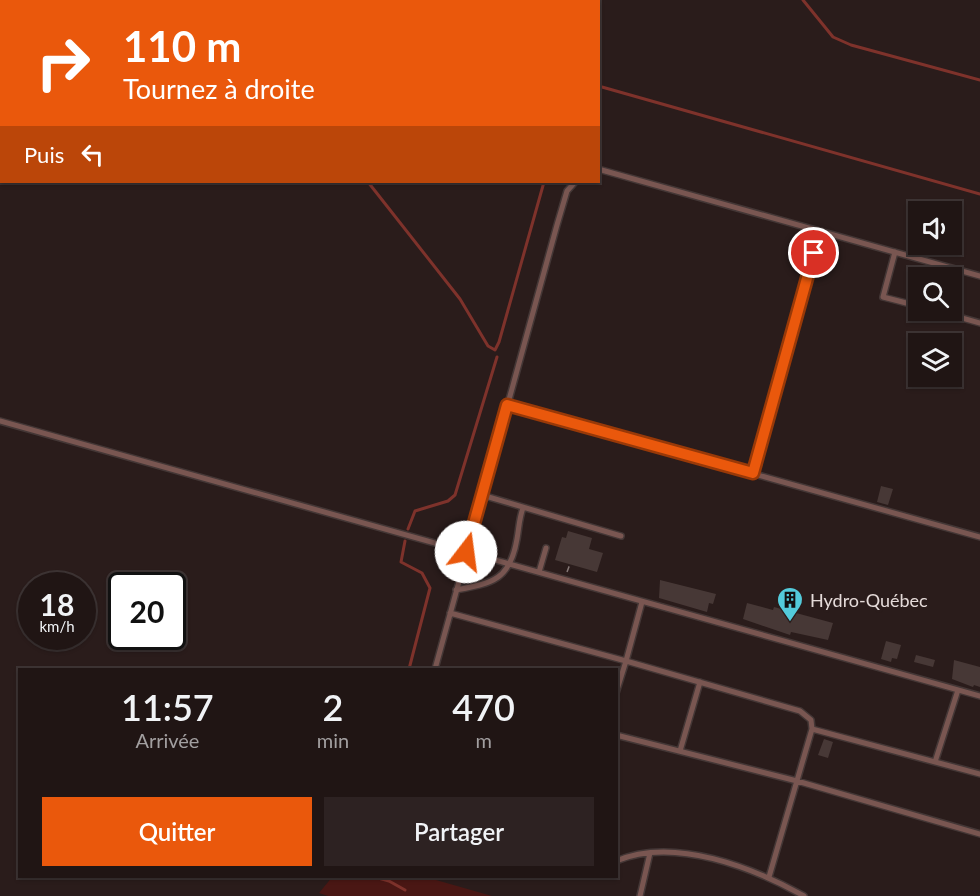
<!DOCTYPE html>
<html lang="fr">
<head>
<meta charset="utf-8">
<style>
	body { margin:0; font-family:Lato,sans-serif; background:#2d2222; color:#f1f3f6; height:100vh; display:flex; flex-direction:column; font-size:22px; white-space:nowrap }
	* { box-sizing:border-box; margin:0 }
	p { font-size:20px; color:#a29fa0 }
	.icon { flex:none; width:33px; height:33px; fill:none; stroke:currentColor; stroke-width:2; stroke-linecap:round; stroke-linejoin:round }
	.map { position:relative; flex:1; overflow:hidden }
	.sheet { position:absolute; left:18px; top:668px; width:600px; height:210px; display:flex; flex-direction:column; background:#201514; border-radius:0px; box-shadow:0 2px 4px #0004,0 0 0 2px #3d3434 }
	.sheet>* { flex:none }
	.hud { position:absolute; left:0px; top:0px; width:600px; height:183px; box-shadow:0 2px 4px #0004,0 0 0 2px #3d3434; background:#ea580c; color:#fff; overflow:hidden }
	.tools { position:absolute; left:908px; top:201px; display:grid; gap:12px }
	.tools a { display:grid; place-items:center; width:54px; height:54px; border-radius:0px; background:#201514; box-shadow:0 2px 4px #0004,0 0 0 2px #3d3434; font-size:30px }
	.speed { position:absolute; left:18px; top:572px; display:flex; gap:12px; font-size:30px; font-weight:700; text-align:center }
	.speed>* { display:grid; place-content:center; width:78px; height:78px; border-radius:50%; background:#201514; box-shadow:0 2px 4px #0004,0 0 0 2px #3d3434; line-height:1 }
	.speed small { font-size:15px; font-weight:400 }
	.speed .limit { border:3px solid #111; border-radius:9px; background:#fff; color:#111 }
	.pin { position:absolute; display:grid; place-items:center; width:51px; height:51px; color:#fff; margin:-26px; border:3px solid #fff; border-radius:50%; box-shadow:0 2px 6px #0007 }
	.me { position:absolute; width:66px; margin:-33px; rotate:15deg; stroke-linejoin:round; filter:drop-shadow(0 0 4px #0008) }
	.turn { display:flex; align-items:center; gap:21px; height:126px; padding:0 24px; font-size:27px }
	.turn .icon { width:78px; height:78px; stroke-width:2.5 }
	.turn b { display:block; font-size:42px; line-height:51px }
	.then { display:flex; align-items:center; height:57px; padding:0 24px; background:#0003; gap:12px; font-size:22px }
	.eta { display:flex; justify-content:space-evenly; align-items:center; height:102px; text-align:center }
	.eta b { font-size:36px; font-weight:600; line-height:42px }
	.cta { display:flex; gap:12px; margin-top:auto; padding:12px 24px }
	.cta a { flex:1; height:69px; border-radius:0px; background:#ea580c; color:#fff; font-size:24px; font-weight:600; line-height:69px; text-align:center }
	.cta a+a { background:#2d2222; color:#f1f3f6 }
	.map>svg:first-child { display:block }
</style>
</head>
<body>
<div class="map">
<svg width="980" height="896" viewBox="0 0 980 896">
	<rect width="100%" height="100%" fill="#2a1c1b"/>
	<path fill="#4a1714" d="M63,0H218L220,1L69,2Z
		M333,876H422L492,896H328L319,893Z"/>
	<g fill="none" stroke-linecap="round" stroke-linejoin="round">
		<path stroke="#7e322b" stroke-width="3" d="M225,0L226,2
			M803,0L833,37L851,45L980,80
			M602,87L980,194
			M368,182L460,299L488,346L495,350L499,342L544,182
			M408,529L415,511L448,501L455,495L497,357
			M405,541L401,562L422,573L430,588L409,669
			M371,876L389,881L405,890"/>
	</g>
	<path fill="#473836" d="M951,288L964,291L960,307L951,305Z
		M881,486L893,489L888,505L877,502Z
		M568,531L592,538L589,549L603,553L597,572L555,560L562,537L566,538Z
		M660,580L716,594L713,604L709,603L707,612L659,598Z
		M747,603L773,610L774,607L833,623L828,640L791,632L790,635L743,619Z
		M886,641L901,645L897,659L892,658L891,662L881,659Z
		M916,655L935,660L933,667L914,662Z
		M954,660L980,667V687L974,685L973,687L952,679Z
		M824,739L833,742L828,758L818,755Z"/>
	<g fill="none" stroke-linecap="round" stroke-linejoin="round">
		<defs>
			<path id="service" d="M598,169L980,276
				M895,252L883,297L918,306
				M934,310L980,323
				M507,405L980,537
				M0,421L980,696
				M753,473L821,231
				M482,495L621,536
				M539,572L546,548
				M456,590C493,583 510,580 517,539C519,528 519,519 523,508
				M642,602L626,661L800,711L811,720L812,729L769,877
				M450,613L626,661L616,693
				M435,669L557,225L567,191L575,182
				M812,729L980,774
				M616,735L797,781L980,834
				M680,751L700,682
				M935,762L958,690
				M616,861C674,836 754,868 804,896
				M640,896L650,853"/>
		</defs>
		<use href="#service" stroke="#443736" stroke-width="8"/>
		<path stroke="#857977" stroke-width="1.5" stroke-dasharray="6 3" stroke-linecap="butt" d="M567,572L570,564"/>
		<use href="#service" stroke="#795651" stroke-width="5"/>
	</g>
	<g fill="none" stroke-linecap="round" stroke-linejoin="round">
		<defs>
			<path id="route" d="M466,552L507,405L753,473L814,253"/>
		</defs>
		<use href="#route" stroke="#983908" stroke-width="15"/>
		<use href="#route" stroke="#ea580c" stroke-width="10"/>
	</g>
	<defs>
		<symbol id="building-pin" viewBox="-11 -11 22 30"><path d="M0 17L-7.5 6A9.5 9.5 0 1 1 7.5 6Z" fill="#53cbdb" stroke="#2a1c1b"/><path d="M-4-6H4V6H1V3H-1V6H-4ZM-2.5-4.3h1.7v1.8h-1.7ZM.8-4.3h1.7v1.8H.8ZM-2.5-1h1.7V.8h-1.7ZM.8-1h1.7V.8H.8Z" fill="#111"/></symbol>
	</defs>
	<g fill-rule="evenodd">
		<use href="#building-pin" x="775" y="585" width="30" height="40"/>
	</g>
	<g text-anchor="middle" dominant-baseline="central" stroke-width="5" stroke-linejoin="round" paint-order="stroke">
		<g font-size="18" fill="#e5dbd9" stroke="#2a1c1b" text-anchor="start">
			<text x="810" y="600">Hydro-Québec</text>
		</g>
	</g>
</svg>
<div class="tools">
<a><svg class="icon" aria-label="sound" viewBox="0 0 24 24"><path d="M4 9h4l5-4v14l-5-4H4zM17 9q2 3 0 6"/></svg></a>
<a><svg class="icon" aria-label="search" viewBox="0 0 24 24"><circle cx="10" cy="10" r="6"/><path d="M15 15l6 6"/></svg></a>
<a><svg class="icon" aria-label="layers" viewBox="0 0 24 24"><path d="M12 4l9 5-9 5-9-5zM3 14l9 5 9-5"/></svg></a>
</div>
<div class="speed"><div>18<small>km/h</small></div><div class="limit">20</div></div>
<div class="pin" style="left:814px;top:253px;background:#d93025"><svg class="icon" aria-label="arrive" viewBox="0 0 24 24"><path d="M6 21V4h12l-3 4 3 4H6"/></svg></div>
<svg class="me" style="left:466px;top:552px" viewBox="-20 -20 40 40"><circle r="19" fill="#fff"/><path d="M0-13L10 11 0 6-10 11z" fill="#ea580c"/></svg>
<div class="hud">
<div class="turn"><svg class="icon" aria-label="right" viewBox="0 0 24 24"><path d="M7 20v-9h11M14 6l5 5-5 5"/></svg><div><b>110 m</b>Tournez à droite</div></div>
<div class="then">Puis<svg class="icon" aria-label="left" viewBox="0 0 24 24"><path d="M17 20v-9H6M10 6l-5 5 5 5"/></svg></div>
</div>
<section class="sheet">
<div class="eta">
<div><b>11:57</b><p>Arrivée</p></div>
<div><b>2</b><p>min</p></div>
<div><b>470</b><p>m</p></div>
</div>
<div class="cta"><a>Quitter</a><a>Partager</a></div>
</section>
</div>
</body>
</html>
